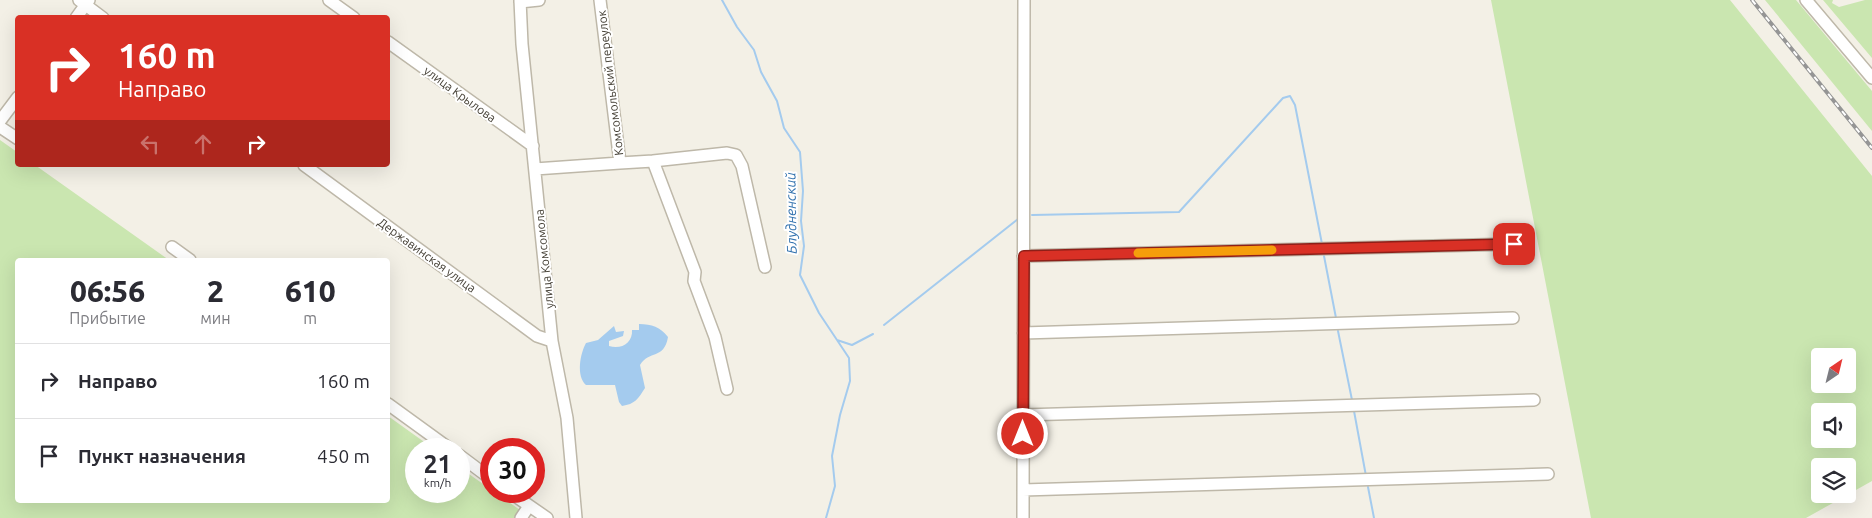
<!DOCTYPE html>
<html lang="ru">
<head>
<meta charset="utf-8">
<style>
	body { margin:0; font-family:Ubuntu,sans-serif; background:#f7f7f7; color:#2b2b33; height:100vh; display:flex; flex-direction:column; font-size:19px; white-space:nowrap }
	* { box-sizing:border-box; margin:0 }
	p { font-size:16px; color:#7c7c81 }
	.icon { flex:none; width:28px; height:28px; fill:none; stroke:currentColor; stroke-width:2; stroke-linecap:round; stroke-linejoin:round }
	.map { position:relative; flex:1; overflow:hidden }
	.panel { position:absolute; left:15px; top:258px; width:375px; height:245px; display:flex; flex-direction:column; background:#fff; border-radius:5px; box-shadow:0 5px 20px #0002 }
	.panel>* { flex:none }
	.top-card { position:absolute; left:15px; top:15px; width:375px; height:152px; border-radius:5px; box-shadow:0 5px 20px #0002; background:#d93025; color:#fff; overflow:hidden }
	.needle { width:32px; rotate:35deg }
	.tools { position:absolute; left:1811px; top:348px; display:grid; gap:10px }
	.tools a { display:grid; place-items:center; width:45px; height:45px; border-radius:5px; background:#fff; box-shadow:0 5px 20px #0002; font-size:25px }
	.speed { position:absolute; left:405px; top:438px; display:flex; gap:10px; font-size:25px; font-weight:700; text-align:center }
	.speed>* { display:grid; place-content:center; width:65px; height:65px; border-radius:50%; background:#fff; box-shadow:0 5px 20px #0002; line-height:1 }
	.speed small { font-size:12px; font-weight:400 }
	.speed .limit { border:8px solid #d22; background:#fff; color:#111 }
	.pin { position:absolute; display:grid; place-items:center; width:42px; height:42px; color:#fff; margin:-21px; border-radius:10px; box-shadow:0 2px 8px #0006 }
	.me { position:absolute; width:55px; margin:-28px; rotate:0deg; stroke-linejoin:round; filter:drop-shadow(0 0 4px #0008) }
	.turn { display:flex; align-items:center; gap:18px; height:105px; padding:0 20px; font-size:22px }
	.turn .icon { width:65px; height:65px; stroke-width:2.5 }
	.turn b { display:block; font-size:35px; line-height:42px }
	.lanes { display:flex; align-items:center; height:48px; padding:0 20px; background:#0003; justify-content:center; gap:25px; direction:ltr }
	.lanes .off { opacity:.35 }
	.eta { display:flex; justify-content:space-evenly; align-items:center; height:85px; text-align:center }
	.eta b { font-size:30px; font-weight:800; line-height:35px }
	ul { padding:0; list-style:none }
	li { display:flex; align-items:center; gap:15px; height:75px; padding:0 20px; border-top:1px solid #e1e1e2 }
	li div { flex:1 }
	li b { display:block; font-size:19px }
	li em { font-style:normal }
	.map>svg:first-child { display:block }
</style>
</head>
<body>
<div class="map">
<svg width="1872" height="518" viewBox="0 0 1872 518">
	<rect width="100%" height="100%" fill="#f3f0e6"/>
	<path fill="#cae6b0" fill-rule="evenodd" d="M1491,0H1730L1872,176V481L1806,518H1591ZM1820,356H1848V384H1820ZM1820,411H1848V439H1820ZM1820,466H1848V494H1820Z
		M1765,0H1796L1872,91V131Z
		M1823,0H1833L1832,3L1839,7L1865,0H1872V58Z
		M0,140L17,152L18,165H35L169,260H18V500H388V416L434,449H416V491H459V467L520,510L515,518H0Z"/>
	<path fill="#a4cbee" d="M639,324C652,324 660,327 668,337C664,360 649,350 640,365L645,388C638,399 635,404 622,406L619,402L615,385H586C576,376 580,354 586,343L598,340L614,326L616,332L624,331L623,336L609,341V346C621,350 633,343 632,330H639Z"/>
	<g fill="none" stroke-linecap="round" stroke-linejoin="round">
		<path stroke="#a4cbee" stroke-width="2" d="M722,0L737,27L754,50L761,72L777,101L784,128L800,152L803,191L801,221L804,246L800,275L819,313L849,358L850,381L840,415L832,456L835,486L826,518
			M1032,215L1179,212L1283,98L1290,96L1295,105L1322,244
			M1324,256L1336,318
			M884,325L1018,219
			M1338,331L1352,400
			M837,340L852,345L873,334
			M1354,411L1366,476
			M1368,487L1374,518"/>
		<defs>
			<path id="minor" d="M79,0L103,18
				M329,0L354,18
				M520,0L522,44L552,341L567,418L576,518
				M600,0L620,163L653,161L695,272L694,281L715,337L727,389
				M1806,0L1872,78
				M520,2L539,0
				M76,18L89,0
				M388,42L533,146
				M0,121L18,97
				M0,127L18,139
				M653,161L727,153L736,155L742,166L765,267
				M304,165L537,336L552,341
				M535,169L620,163
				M172,247L190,260
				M1023,256L1514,244
				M1023,333L1513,318
				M388,404L450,449
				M1023,415L1534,400
				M459,455L491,479
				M1023,490L1548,474
				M508,491L547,518
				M521,518L529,506
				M1023,518L1024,0"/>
		</defs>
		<use href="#minor" stroke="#beb8a9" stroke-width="14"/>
		<use href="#minor" stroke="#fff" stroke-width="11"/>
		<defs>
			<path id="rail" d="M1752,0L1872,148"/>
		</defs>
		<use href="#rail" stroke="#959595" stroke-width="4"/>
		<use href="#rail" stroke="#fff" stroke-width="2" stroke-dasharray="5.5" stroke-linecap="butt"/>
	</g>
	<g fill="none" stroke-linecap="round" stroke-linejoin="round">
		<defs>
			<path id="route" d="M1023,434L1024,256L1514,244"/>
		</defs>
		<use href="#route" stroke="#8d1f18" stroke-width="12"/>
		<use href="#route" stroke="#d93025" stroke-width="9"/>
		<path stroke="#f59e0b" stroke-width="9" d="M1138,253L1272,250"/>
	</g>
	<g text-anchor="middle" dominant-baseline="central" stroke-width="4" stroke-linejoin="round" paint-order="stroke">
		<g font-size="12" fill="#454036" stroke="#fff">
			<text transform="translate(610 83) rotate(-97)">Комсомольский переулок</text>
			<text transform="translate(460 94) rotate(36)">улица Крылова</text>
			<text transform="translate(427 255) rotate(36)">Державинская улица</text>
			<text transform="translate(544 259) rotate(-96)">улица Комсомола</text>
		</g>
		<g font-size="14" font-style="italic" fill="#3272ae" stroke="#fff">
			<text transform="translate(791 213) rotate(-91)">Блудненский</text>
		</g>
	</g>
</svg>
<div class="tools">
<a><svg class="needle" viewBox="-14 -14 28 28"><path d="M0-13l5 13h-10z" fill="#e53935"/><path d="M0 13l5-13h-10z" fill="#7c7c81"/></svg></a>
<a><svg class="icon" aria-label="sound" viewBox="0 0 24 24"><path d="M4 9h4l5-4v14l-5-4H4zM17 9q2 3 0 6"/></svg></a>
<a><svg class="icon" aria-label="layers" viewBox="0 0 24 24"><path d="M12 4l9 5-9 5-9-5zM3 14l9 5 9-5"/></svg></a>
</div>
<div class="speed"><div>21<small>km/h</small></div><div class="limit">30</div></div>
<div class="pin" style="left:1514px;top:244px;background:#d93025"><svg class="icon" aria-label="arrive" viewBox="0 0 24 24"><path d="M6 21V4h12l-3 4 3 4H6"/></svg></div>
<svg class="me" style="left:1023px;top:434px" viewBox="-20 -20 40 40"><circle r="17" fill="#d93025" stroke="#fff" stroke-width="3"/><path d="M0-11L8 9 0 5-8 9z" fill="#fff"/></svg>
<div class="top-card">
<div class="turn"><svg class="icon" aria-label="right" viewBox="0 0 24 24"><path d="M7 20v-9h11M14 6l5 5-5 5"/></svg><div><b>160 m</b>Направо</div></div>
<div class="lanes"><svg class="icon off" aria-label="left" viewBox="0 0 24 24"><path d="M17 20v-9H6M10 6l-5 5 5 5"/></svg><svg class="icon off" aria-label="ahead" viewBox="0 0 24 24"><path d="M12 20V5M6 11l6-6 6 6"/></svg><svg class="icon" aria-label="right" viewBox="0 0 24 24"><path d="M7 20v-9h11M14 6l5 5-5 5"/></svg></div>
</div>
<section class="panel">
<div class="eta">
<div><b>06:56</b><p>Прибытие</p></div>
<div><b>2</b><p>мин</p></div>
<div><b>610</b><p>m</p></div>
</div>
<ul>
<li><svg class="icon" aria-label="right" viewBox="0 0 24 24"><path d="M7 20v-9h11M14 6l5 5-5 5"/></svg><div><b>Направо</b></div><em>160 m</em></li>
<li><svg class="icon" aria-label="arrive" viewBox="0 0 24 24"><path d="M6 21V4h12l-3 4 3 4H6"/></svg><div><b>Пункт назначения</b></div><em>450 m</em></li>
</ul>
</section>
</div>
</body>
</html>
